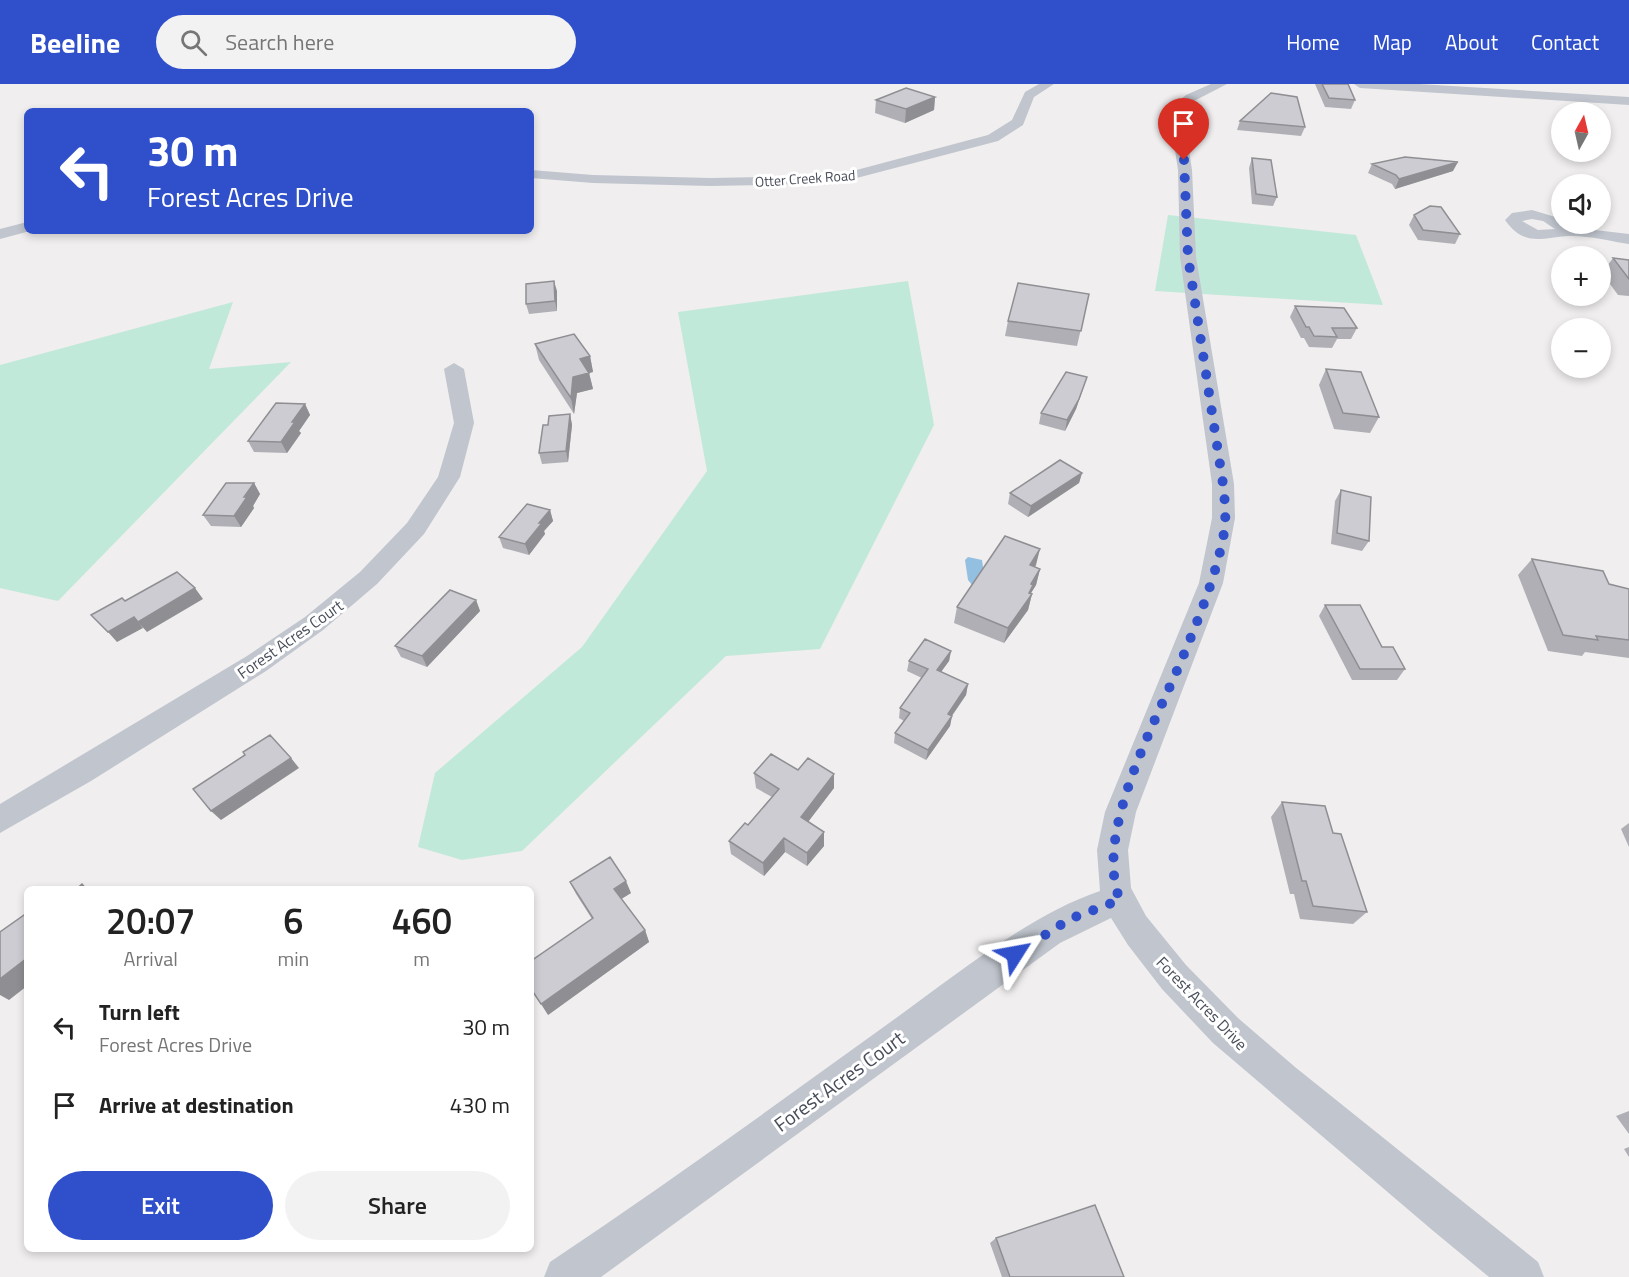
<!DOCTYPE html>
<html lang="en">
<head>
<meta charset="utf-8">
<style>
	body { margin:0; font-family:"Titillium Web",sans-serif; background:#f2f2f2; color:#222; height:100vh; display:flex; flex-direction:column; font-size:22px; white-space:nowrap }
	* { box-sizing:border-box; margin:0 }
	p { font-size:20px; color:#767676 }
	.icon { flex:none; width:33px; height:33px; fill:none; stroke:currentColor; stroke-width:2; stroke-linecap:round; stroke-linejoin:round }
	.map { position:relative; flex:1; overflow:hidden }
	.sheet { position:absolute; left:24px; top:802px; width:510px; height:366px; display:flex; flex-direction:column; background:#fff; border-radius:9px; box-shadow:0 3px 9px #0003 }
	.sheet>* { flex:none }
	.top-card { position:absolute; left:24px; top:24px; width:510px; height:126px; border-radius:9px; box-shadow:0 3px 9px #0003; background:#2f50ca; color:#fff; overflow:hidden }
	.needle { width:39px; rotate:8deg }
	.tools { position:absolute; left:1551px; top:18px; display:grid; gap:12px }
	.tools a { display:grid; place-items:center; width:60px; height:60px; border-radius:50%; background:#fff; box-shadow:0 3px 9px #0003; font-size:30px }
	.pin { position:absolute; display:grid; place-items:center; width:51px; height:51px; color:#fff; margin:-62px -26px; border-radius:50% 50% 50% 0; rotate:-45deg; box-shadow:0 0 6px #0007 }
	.pin .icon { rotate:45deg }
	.me { position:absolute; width:66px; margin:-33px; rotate:56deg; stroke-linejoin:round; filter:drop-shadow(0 0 4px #0008) }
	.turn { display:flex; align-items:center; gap:21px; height:126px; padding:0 24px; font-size:27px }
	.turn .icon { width:78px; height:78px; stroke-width:2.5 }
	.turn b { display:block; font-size:42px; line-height:51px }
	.eta { display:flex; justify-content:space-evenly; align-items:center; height:102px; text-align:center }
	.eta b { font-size:36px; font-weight:600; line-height:42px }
	.cta { display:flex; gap:12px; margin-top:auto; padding:12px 24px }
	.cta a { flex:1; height:69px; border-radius:36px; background:#2f50ca; color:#fff; font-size:24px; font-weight:600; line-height:69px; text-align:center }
	.cta a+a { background:#f2f2f2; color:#222 }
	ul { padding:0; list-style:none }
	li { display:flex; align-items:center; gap:18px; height:78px; padding:0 24px }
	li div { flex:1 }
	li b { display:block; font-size:22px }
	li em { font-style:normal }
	header { display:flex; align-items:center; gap:36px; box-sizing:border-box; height:84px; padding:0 30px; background:#2f50ca; color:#fff }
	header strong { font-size:28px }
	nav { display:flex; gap:33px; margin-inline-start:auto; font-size:21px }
	.search { width:420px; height:54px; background:#f2f2f2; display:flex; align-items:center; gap:15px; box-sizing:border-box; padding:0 21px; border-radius:33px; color:#767676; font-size:22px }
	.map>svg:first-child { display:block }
</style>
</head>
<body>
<header>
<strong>Beeline</strong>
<div class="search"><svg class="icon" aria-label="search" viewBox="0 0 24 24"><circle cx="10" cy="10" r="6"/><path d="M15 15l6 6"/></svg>Search here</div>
<nav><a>Home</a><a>Map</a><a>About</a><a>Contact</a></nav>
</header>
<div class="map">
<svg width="1629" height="1193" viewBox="0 0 1629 1193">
	<rect width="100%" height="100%" fill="#f0eeee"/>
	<path fill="#c1e9d9" d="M1168,131L1356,151L1383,221L1155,207Z
		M908,197L934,341L820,565L726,572L522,767L462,776L418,763L435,689L582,563L707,387L678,228Z
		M233,218L209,285L291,278L58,517L0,504V281Z"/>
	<path fill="#93c0e1" d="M968,473L982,476L985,496L973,502L968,496L965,476Z"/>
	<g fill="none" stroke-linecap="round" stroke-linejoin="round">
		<path fill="#c0c5ce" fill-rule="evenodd" d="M1039,0H1054L1034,13L1023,41L998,57L849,96L807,100L710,102L593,99L531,94V86L593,91L710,94L807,92L849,88L988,51L1012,36L1025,8Z
			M1211,0H1227L1194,17L1186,24L1184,33L1192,86L1196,173L1234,400L1235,434L1223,499L1136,728L1128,766L1131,804L1146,832L1186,881L1238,934L1295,983L1538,1178L1544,1193H1489L1431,1145L1213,959L1162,905L1128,861L1111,834L1060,859L601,1193H544L550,1178C664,1102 774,1022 885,942C947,898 1028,831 1100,807L1097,766L1105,728L1199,499L1212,434V400L1180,173L1178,86L1170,33L1175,20L1186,11Z
			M1354,0H1419L1629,13V21L1360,4Z
			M1532,126L1562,135V140H1567L1569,143L1629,150V160C1610,157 1587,151 1568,152C1542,154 1524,163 1505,136L1512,129ZM1532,135L1543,137L1555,145L1538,146L1522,137Z
			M27,138V147H30L0,155V145Z
			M454,279L464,285L474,339L460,393L424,450L377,500L323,546L266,587L91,697L0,749V720L247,572L305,533L360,488L407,439L438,393L454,339L444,285Z"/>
	</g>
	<path fill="#afafb5" d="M1315,0H1348L1355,16L1351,25L1325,23Z
		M935,13L934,26L905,39L875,29L876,16Z
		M1240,37L1305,43L1301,52L1237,46Z
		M1252,74L1277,113L1273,122L1252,120L1249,84Z
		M1372,80L1453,87L1395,105L1392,100L1368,89Z
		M1414,131L1460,150L1455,160L1418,156L1409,141Z
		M1613,174L1629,176V212L1618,211L1602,189Z
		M557,207V227L529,230L526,220Z
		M1089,210L1077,262L1005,252L1008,237Z
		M1295,222L1357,244L1351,255H1337L1332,264L1309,263L1304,254H1301L1290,233Z
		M535,260L590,272L593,288L589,289L593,305L577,309L574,330L539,276Z
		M1326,285L1379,333L1370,349L1334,345L1319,301Z
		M1087,293L1076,325L1065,347L1039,340L1041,329Z
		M305,320L310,331L299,347L301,349L287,369L254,368L248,357Z
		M570,330L572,341L568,378L542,380L539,369L548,341Z
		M1082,389L1079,399L1028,433L1008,420L1010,409Z
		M254,399L260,410L253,422L254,424L241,443L211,442L203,431Z
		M1341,406L1369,457L1362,467L1331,460L1335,417Z
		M550,426L553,437L544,447L545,450L529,471L503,464L499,453Z
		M1532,475L1609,500L1629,505V574L1585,568L1582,572L1548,567L1518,491Z
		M1036,481L1035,483L1040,485L1036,501L1031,509L1032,510L1028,526L1004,559L954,539L957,523Z
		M476,516L480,527L427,583L401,573L395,562Z
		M1325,521L1382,563L1405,585L1397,596H1352L1319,532Z
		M951,567L949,577L941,588L968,600L966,611L952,632L950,642L926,676L894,659L895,649L904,637L899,634L900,624L922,594L907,587L909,577Z
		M798,686L834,690V704L808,738L824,762L807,782L785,768L764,792L731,770L729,757L748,741L772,713L756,704L754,689Z
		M1282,718L1333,749L1367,828L1353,840L1300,835L1294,810H1290L1271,733Z
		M1629,739V763L1621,745Z
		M570,798L631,809L621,815L645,846L649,858L548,931L592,835L576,810Z
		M1629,1027V1050L1616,1032Z
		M1629,1063V1073L1624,1065Z
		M996,1154L1124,1193H1002L990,1159Z"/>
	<path fill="#8f8f93" d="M935,13L934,26L905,39L906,25Z
		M1458,78L1453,87L1395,105L1399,95Z
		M554,197L557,207V227L555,217Z
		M590,272L593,288L589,289L593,305L577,309L574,330L571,314L573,293L580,275Z
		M1087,293L1076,325L1065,347L1067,336Z
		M305,320L310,331L299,347L301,349L287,369L281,358L292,338Z
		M570,330L572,341L568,378L566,367Z
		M1082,389L1079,399L1028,433L1031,422Z
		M254,399L260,410L253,422L254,424L241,443L234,432L244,413Z
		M550,426L553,437L544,447L545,450L529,471L525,460L539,439Z
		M1040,465L1036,481L1026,497L1030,481Z
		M1040,485L1036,501L1031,509L1030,513L1032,510L1028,526L1004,559L1008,544Z
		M195,504L203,515L147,548L138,538Z
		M476,516L480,527L427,583L422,572Z
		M134,533L143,544L117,558L108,548Z
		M951,567L949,577L935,596L937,586Z
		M968,600L966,611L946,640L948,630Z
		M952,632L950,642L926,676L928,666Z
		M291,674L299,684L221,736L211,727Z
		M834,690V704L801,747V733Z
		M824,748V762L807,782V769Z
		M784,754L785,768L764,792L763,779Z
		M626,797L631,809L618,817L614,805Z
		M645,846L649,858L548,931L541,920Z
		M27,874V902L9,916L0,911V895Z"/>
	<path fill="#ccccd2" stroke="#8f8f93" stroke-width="1.5" d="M1322,0H1348L1355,16L1329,14Z
		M906,4L935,13L906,25L876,16Z
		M1271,9L1297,13L1305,43L1240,37Z
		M1405,73L1458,78L1399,95L1396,91L1372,80Z
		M1252,74L1271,76L1277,113L1256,110Z
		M1430,122L1441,123L1460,150L1423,146L1414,131Z
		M1613,174L1629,176V195Z
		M554,197L555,217L526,220V200Z
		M1018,199L1089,210L1081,247L1008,237Z
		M1295,222L1344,224L1357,244H1332L1337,253L1314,252L1309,243H1306Z
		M574,250L590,272L580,275L589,289L573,293L571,314L535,260Z
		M1326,285L1361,288L1379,333L1343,329Z
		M1066,288L1087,293L1079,315L1067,336L1041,329Z
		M276,319L305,320L292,338H295L281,358L248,357Z
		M570,330L566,367L539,369L543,341H548L549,332Z
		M1060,376L1082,389L1031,422L1010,409Z
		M226,399H254L244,413H247L234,432L203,431Z
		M1341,406L1371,413L1369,457L1337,449Z
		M527,420L550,426L539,439H542L525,460L499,453Z
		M1005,452L1040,465L1030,481L1040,485L1031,500L1033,501L1029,509L1032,510L1008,544L957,523Z
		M1532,475L1603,487L1609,500L1629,505V556L1596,552L1598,556L1563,551Z
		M177,488L195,504L138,538L134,533L108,548L91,531L122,514L125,517Z
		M450,506L476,516L422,572L395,562Z
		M1325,521H1360L1382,563H1393L1405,585H1360Z
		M925,555L951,567L937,586L968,600L948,630L952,632L928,666L895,649L910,629L900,624L928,585L909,577Z
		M270,651L291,674L211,727L193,705L245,671L243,668Z
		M771,670L798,686L808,674L834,690L801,733L824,748L807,769L784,754L763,779L729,757L745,739L748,741L779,705L754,689Z
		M1282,718L1325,722L1333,749L1341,750L1367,828L1313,822L1306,797H1302Z
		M610,773L626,797L614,805L645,846L541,920L531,905V877L593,834L570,798Z
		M82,800L87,806H75Z
		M27,829V874L0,895V848Z
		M1095,1121L1124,1193H1010L996,1154Z"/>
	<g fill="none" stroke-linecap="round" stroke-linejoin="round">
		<path stroke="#2f50ca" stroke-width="10" stroke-dasharray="0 18" d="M1015,870L1070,835L1120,816C1093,751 1156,637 1182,575C1198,536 1215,495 1223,454C1227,436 1225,418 1223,400L1188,173L1184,76"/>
	</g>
	<g text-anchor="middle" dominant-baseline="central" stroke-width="6" stroke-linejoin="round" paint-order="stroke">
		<g font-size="14" fill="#484d59" stroke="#fff">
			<text transform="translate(805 94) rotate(-4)">Otter Creek Road</text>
		</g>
		<g font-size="16" fill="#484d59" stroke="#fff">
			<text transform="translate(290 555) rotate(-35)">Forest Acres Court</text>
			<text transform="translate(1202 919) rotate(46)">Forest Acres Drive</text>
		</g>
		<g font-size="20" fill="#484d59" stroke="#fff">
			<text transform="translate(839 997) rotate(-36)">Forest Acres Court</text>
		</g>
	</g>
</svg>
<div class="tools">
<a><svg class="needle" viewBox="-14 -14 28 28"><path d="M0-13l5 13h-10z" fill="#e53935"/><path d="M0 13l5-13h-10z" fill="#767676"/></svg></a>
<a><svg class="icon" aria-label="sound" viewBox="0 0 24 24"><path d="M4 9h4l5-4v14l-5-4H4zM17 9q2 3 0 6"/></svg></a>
<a>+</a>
<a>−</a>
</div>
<div class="pin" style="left:1184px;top:76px;background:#d93025"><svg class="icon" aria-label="arrive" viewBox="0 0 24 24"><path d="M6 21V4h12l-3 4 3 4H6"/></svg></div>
<svg class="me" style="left:1015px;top:870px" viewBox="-20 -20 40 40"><path d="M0-17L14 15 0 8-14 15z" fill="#2f50ca" stroke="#fff" stroke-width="4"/></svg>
<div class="top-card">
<div class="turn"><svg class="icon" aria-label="left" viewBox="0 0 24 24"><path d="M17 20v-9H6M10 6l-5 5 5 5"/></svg><div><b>30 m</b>Forest Acres Drive</div></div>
</div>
<section class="sheet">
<div class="eta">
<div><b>20:07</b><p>Arrival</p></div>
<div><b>6</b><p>min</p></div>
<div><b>460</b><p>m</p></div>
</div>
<ul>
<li><svg class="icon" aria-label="left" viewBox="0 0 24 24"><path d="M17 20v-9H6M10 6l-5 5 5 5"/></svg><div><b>Turn left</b><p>Forest Acres Drive</p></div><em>30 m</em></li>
<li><svg class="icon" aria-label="arrive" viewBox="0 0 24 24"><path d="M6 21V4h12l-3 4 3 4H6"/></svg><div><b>Arrive at destination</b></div><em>430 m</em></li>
</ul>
<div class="cta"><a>Exit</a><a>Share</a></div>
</section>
</div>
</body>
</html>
